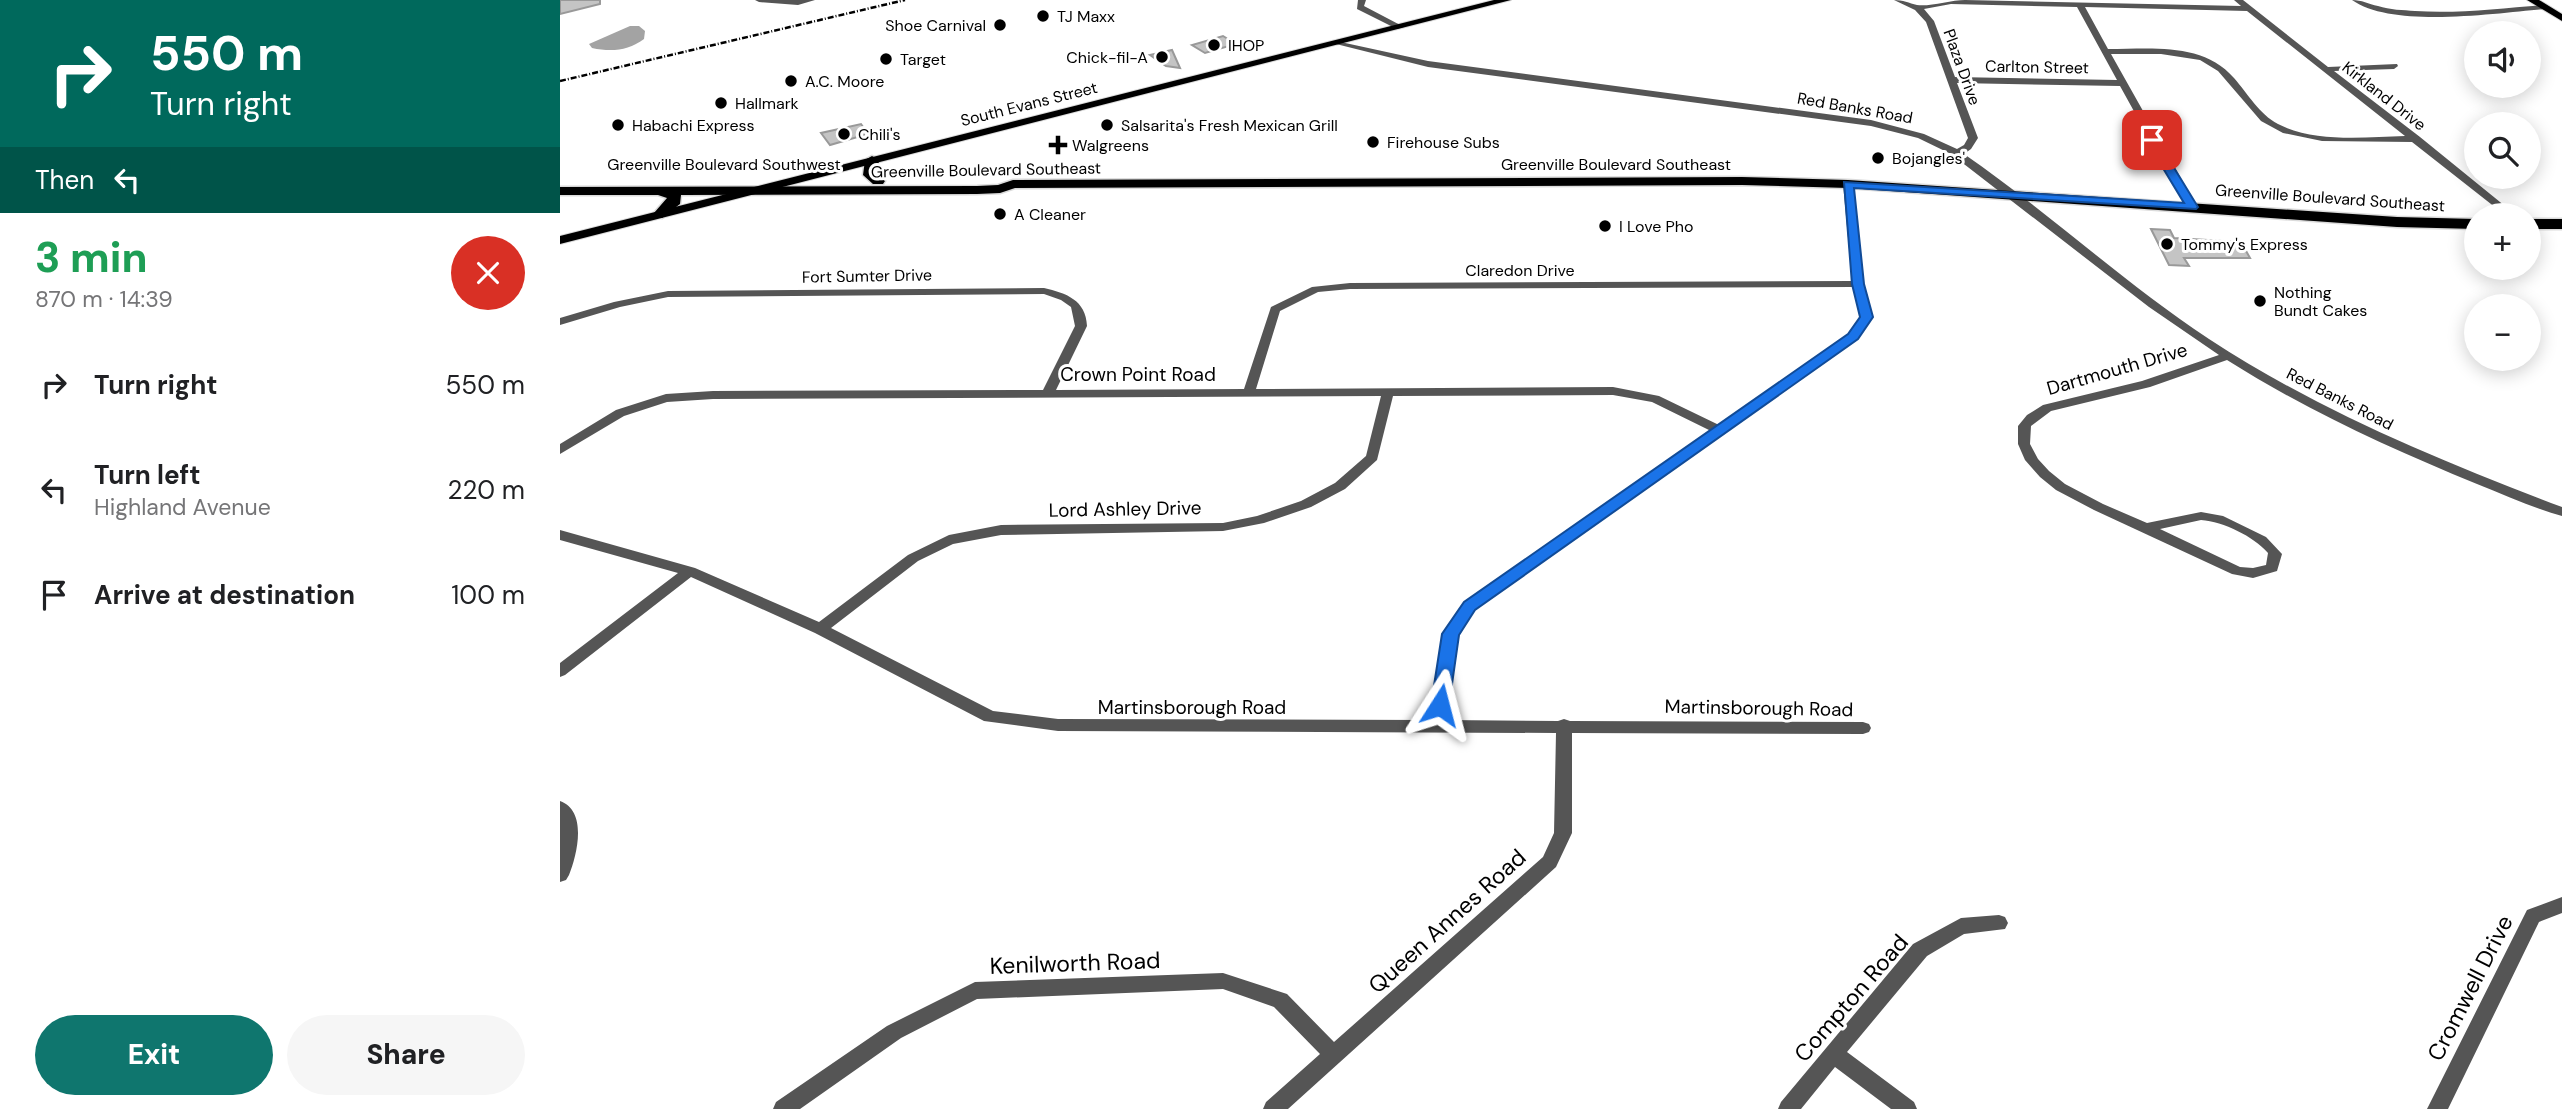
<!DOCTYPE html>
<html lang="en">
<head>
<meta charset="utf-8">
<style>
	body { margin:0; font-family:"DM Sans",sans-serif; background:#f6f6f6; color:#202124; height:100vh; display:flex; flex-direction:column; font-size:26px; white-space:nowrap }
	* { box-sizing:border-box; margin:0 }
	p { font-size:23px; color:#757577 }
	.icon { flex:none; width:38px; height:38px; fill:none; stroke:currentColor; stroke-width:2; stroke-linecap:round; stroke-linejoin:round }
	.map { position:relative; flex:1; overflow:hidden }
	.panel { display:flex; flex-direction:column; background:#fff; width:560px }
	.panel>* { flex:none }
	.banner { background:#00695c; color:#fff; overflow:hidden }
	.fabs { position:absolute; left:1904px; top:21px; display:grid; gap:14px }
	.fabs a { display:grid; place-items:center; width:77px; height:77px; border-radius:50%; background:#fff; box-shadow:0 4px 18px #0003; font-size:35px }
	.pin { position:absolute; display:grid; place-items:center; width:60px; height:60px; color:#fff; margin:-30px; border-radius:14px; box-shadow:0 4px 10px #0006 }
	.me { position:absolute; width:77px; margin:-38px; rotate:9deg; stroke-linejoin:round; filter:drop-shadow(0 0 5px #0008) }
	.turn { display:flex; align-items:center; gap:24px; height:147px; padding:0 35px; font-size:32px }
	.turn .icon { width:91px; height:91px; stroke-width:2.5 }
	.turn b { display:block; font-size:49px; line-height:60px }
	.then { display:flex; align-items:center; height:66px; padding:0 35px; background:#0003; gap:14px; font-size:26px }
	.round { display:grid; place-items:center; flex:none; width:74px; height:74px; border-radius:37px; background:#f6f6f6 }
	.head { display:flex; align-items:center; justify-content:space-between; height:119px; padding:0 35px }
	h1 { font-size:42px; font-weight:800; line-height:52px; color:#1e9e55 }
	.action { display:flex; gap:14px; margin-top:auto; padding:14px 35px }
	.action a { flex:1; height:80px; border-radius:42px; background:#0f766e; color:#fff; font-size:28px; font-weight:800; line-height:80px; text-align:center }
	.action a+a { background:#f6f6f6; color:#202124 }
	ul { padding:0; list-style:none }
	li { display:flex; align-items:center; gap:21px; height:105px; padding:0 35px }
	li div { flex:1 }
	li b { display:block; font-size:26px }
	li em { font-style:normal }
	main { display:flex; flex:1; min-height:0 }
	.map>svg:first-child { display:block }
</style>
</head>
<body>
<main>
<section class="panel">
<div class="banner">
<div class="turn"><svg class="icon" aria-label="right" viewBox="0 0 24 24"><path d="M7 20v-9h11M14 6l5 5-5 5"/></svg><div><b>550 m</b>Turn right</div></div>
<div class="then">Then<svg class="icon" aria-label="left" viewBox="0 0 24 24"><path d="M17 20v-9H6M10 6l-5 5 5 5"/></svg></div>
</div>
<div class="head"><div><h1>3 min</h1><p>870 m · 14:39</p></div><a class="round" style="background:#d93025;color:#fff"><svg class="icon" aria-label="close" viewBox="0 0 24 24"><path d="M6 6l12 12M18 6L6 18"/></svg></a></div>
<ul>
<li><svg class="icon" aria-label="right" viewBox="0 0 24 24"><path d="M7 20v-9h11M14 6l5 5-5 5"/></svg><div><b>Turn right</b></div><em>550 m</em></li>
<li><svg class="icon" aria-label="left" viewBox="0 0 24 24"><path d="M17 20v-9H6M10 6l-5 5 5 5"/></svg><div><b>Turn left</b><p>Highland Avenue</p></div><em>220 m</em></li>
<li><svg class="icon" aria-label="arrive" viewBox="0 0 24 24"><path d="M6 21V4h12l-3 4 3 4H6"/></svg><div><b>Arrive at destination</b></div><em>100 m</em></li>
</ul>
<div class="action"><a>Exit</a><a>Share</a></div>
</section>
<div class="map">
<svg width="2002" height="1109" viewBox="0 0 2002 1109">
	<rect width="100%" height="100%" fill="#fff"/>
	<path fill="#a3a3a3" d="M70,26H79L85,31L84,39C68,51 51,52 32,48L29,44Z"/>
	<path fill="#c4c4c4" stroke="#999" stroke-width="2" d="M0,0H40V4L0,14Z
		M663,36L676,44L645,53L632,45Z
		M612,50L620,68L606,66L590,55Z
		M301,124L308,134L270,145L261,133Z
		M1591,229L1610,230L1614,238L1681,242L1690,258H1624L1629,266L1609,265Z"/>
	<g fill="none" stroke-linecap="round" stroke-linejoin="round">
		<defs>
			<path id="major" d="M934,0H951L0,244V236Z
				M1967,0H1979L2002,14V21Z"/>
			<path id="highway" d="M312,156L319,160L317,174L325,181L323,184H313L303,175L305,160Z
				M1182,177L1288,180L1837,217L1916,219V229L1837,227L1288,188L1182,185L455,188L440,193L417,194L121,195L120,204L102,218L94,213L107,198L98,195H0V187L417,186L438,185L453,180Z
				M1969,219H2002V229H1969Z"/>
		</defs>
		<use href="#major" stroke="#dbdbdb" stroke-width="2"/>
		<use href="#highway" stroke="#dbdbdb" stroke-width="3"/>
		<path fill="#555" fill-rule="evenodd" d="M195,0H255L238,5L199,2Z
			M798,0H806L804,6L844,27L837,29L797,9Z
			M1334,0C1343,0 1349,3 1357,5C1369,7 1391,0 1405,0L1681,6L1674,0H1683L1768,67L1837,64L1838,66L1834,69L1774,71L1860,137L1956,215H1945L1852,142L1762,141L1723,133L1701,121L1658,71L1640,60L1601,54H1551L1637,207L1636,209L1627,207L1560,86L1397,83L1418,138L1411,149L1404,154C1488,212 1563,282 1649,339C1759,411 1880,461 2002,507V516C1973,508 1945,495 1917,484C1831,449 1746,410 1667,360L1590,387L1491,411L1471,426L1470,444L1478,459L1489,471L1505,484L1543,504L1587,523L1641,512L1663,516L1706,537L1722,554L1717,571L1693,578L1672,574L1534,510L1496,490L1480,477L1465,460L1458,444V426L1467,415L1483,405L1582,381L1659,355L1589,307L1391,154L1358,138L1311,126L868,67L772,43L776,41L868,61L1311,120L1364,134L1397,149L1404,145L1408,138L1366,22L1355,10ZM1391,4L1517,7L1557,80L1395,77L1374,21L1364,9ZM1525,7L1687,11L1845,136C1805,137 1755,143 1718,124C1699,114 1688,94 1674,78C1643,42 1592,49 1548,49ZM1641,520C1664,522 1693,536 1708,553L1706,565L1693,568L1680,567L1600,529Z
			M1792,0C1802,0 1808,4 1818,6C1830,10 1843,10 1855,11C1898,14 1942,8 1985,5L1989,7L1985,9C1936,13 1833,29 1792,0Z
			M1288,181L1293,184L1303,284L1313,317L1297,339L914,610L898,634L885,720L998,721L1004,719L1010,721L1303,722L1309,724L1311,728L1309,732L1303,734L1012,733V833L996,867L728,1109H703L706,1102L760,1054L714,1007L663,989L417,999L341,1038L240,1109H213L216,1102L327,1026L415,982L663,973L727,994L774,1042L983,857L994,833L996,733L498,731L424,721L255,633L131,577L5,675L0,677V663L118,573L0,540V530L135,568L259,622L348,555L389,535L441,525L663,523L697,516L741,501L775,483L806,456L821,396L153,399L107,402L64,416L0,454V444L56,410L106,394L153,391L483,390L515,326L511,307L501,300L484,294L108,297L60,307L0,325V318L54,302L108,291L484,288C506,293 526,300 527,326L496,390L684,389L711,307L752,287L790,283L1292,281L1283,184ZM1293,287L1301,317L1289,335L1159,425L1099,396L1053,387L696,389L720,311L758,292L790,289ZM1053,395L1092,402L1151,431L904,602L884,634L869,720L498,719L433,711L271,628L358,561L393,544L441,535L663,531L704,523L751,507L785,489L817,460L833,396Z
			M0,801C28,811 17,855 9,875L6,880L0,882Z
			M2002,897V913L1979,922L1888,1109H1867L1967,910Z
			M1439,915L1445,917L1448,923L1445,929L1404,934L1367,956L1287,1052L1354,1102L1357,1109H1331L1275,1067L1241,1109H1218L1221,1102L1353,944L1401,918Z"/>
		<use href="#major" fill="#000" fill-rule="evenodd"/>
		<use href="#highway" fill="#000" fill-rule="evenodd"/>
		<path stroke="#000" stroke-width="2.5" stroke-dasharray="6 2 1 2" stroke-linecap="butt" d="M0,81L345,0"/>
	</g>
	<path fill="#1a73e8" stroke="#114b97" stroke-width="2" d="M1592,137L1597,140L1638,207L1636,209L1294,188L1304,284L1313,317L1298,339L915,610L899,635L889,705L886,709H874L871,705L882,634L904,602L1288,334L1300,317L1292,284L1284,182L1624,203L1586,140Z"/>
	<g fill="#000" stroke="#fff" stroke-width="2.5">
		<circle cx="483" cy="16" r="7"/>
		<circle cx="440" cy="25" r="7"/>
		<circle cx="654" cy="45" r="7"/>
		<circle cx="602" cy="57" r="7"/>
		<circle cx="326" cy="59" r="7"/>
		<circle cx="231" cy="81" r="7"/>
		<circle cx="161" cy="103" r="7"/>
		<circle cx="58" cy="125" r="7"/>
		<circle cx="547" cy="125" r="7"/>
		<circle cx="284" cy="134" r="7"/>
		<circle cx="813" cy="142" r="7"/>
		<path d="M494.5 134.5h7v7h7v7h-7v7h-7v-7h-7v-7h7z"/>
		<circle cx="1318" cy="158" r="7"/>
		<circle cx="440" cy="214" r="7"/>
		<circle cx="1045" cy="226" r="7"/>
		<circle cx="1607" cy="244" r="7"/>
		<circle cx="1700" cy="301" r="7"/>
	</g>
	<g text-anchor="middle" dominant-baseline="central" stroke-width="6" stroke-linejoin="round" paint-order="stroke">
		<g font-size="16" fill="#000" stroke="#fff" text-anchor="start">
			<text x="497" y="16">TJ Maxx</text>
			<text x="426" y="25" text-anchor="end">Shoe Carnival</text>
			<text x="668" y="45">IHOP</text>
			<text x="588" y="57" text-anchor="end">Chick-fil-A</text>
			<text x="340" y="59">Target</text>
			<text x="245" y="81">A.C. Moore</text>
			<text x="175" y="103">Hallmark</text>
			<text x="72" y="125">Habachi Express</text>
			<text x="561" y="125">Salsarita's Fresh Mexican Grill</text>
			<text x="298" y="134">Chili's</text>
			<text x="827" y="142">Firehouse Subs</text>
			<text x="512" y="145">Walgreens</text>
			<text x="1332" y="158">Bojangles'</text>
			<text x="454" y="214">A Cleaner</text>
			<text x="1059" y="226">I Love Pho</text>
			<text x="1621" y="244">Tommy's Express</text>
			<text x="1714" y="292">Nothing<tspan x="1714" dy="18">Bundt Cakes</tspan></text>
		</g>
		<g font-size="16" fill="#000" stroke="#fff">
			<text transform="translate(1402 67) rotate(70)">Plaza Drive</text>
			<text transform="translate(1477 67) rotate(1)">Carlton Street</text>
			<text transform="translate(1824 96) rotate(38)">Kirkland Drive</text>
			<text transform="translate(469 104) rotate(-14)">South Evans Street</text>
			<text transform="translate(1295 108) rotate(10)">Red Banks Road</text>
			<text x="164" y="164">Greenville Boulevard Southwest</text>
			<text x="1056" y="164">Greenville Boulevard Southeast</text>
			<text transform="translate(426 170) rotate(-1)">Greenville Boulevard Southeast</text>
			<text transform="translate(1770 198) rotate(4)">Greenville Boulevard Southeast</text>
			<text x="960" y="270">Claredon Drive</text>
			<text transform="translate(307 276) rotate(-1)">Fort Sumter Drive</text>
			<text transform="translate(1780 399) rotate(27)">Red Banks Road</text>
		</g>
		<g font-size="19" fill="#000" stroke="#fff">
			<text transform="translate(1557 369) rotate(-16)">Dartmouth Drive</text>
			<text x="578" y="374">Crown Point Road</text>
			<text transform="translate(565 509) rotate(-1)">Lord Ashley Drive</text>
			<text x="632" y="707">Martinsborough Road</text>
			<text transform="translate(1199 708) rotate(1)">Martinsborough Road</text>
		</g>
		<g font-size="23" fill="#000" stroke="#fff">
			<text transform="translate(887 921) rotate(-42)">Queen Annes Road</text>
			<text transform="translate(515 963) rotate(-2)">Kenilworth Road</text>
			<text transform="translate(1910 988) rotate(-63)">Cromwell Drive</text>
			<text transform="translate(1291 998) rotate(-49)">Compton Road</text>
		</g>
	</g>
</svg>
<div class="fabs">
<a><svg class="icon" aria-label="sound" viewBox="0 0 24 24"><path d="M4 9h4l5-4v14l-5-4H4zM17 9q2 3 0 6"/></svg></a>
<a><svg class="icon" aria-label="search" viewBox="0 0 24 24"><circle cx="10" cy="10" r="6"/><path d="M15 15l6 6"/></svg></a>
<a>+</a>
<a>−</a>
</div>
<div class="pin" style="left:1592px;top:140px;background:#d93025"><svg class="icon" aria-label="arrive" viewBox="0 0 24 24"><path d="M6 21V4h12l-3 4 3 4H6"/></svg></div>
<svg class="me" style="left:880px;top:705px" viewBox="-20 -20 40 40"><path d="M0-17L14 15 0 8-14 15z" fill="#1a73e8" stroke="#fff" stroke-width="4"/></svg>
</div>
</main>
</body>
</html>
